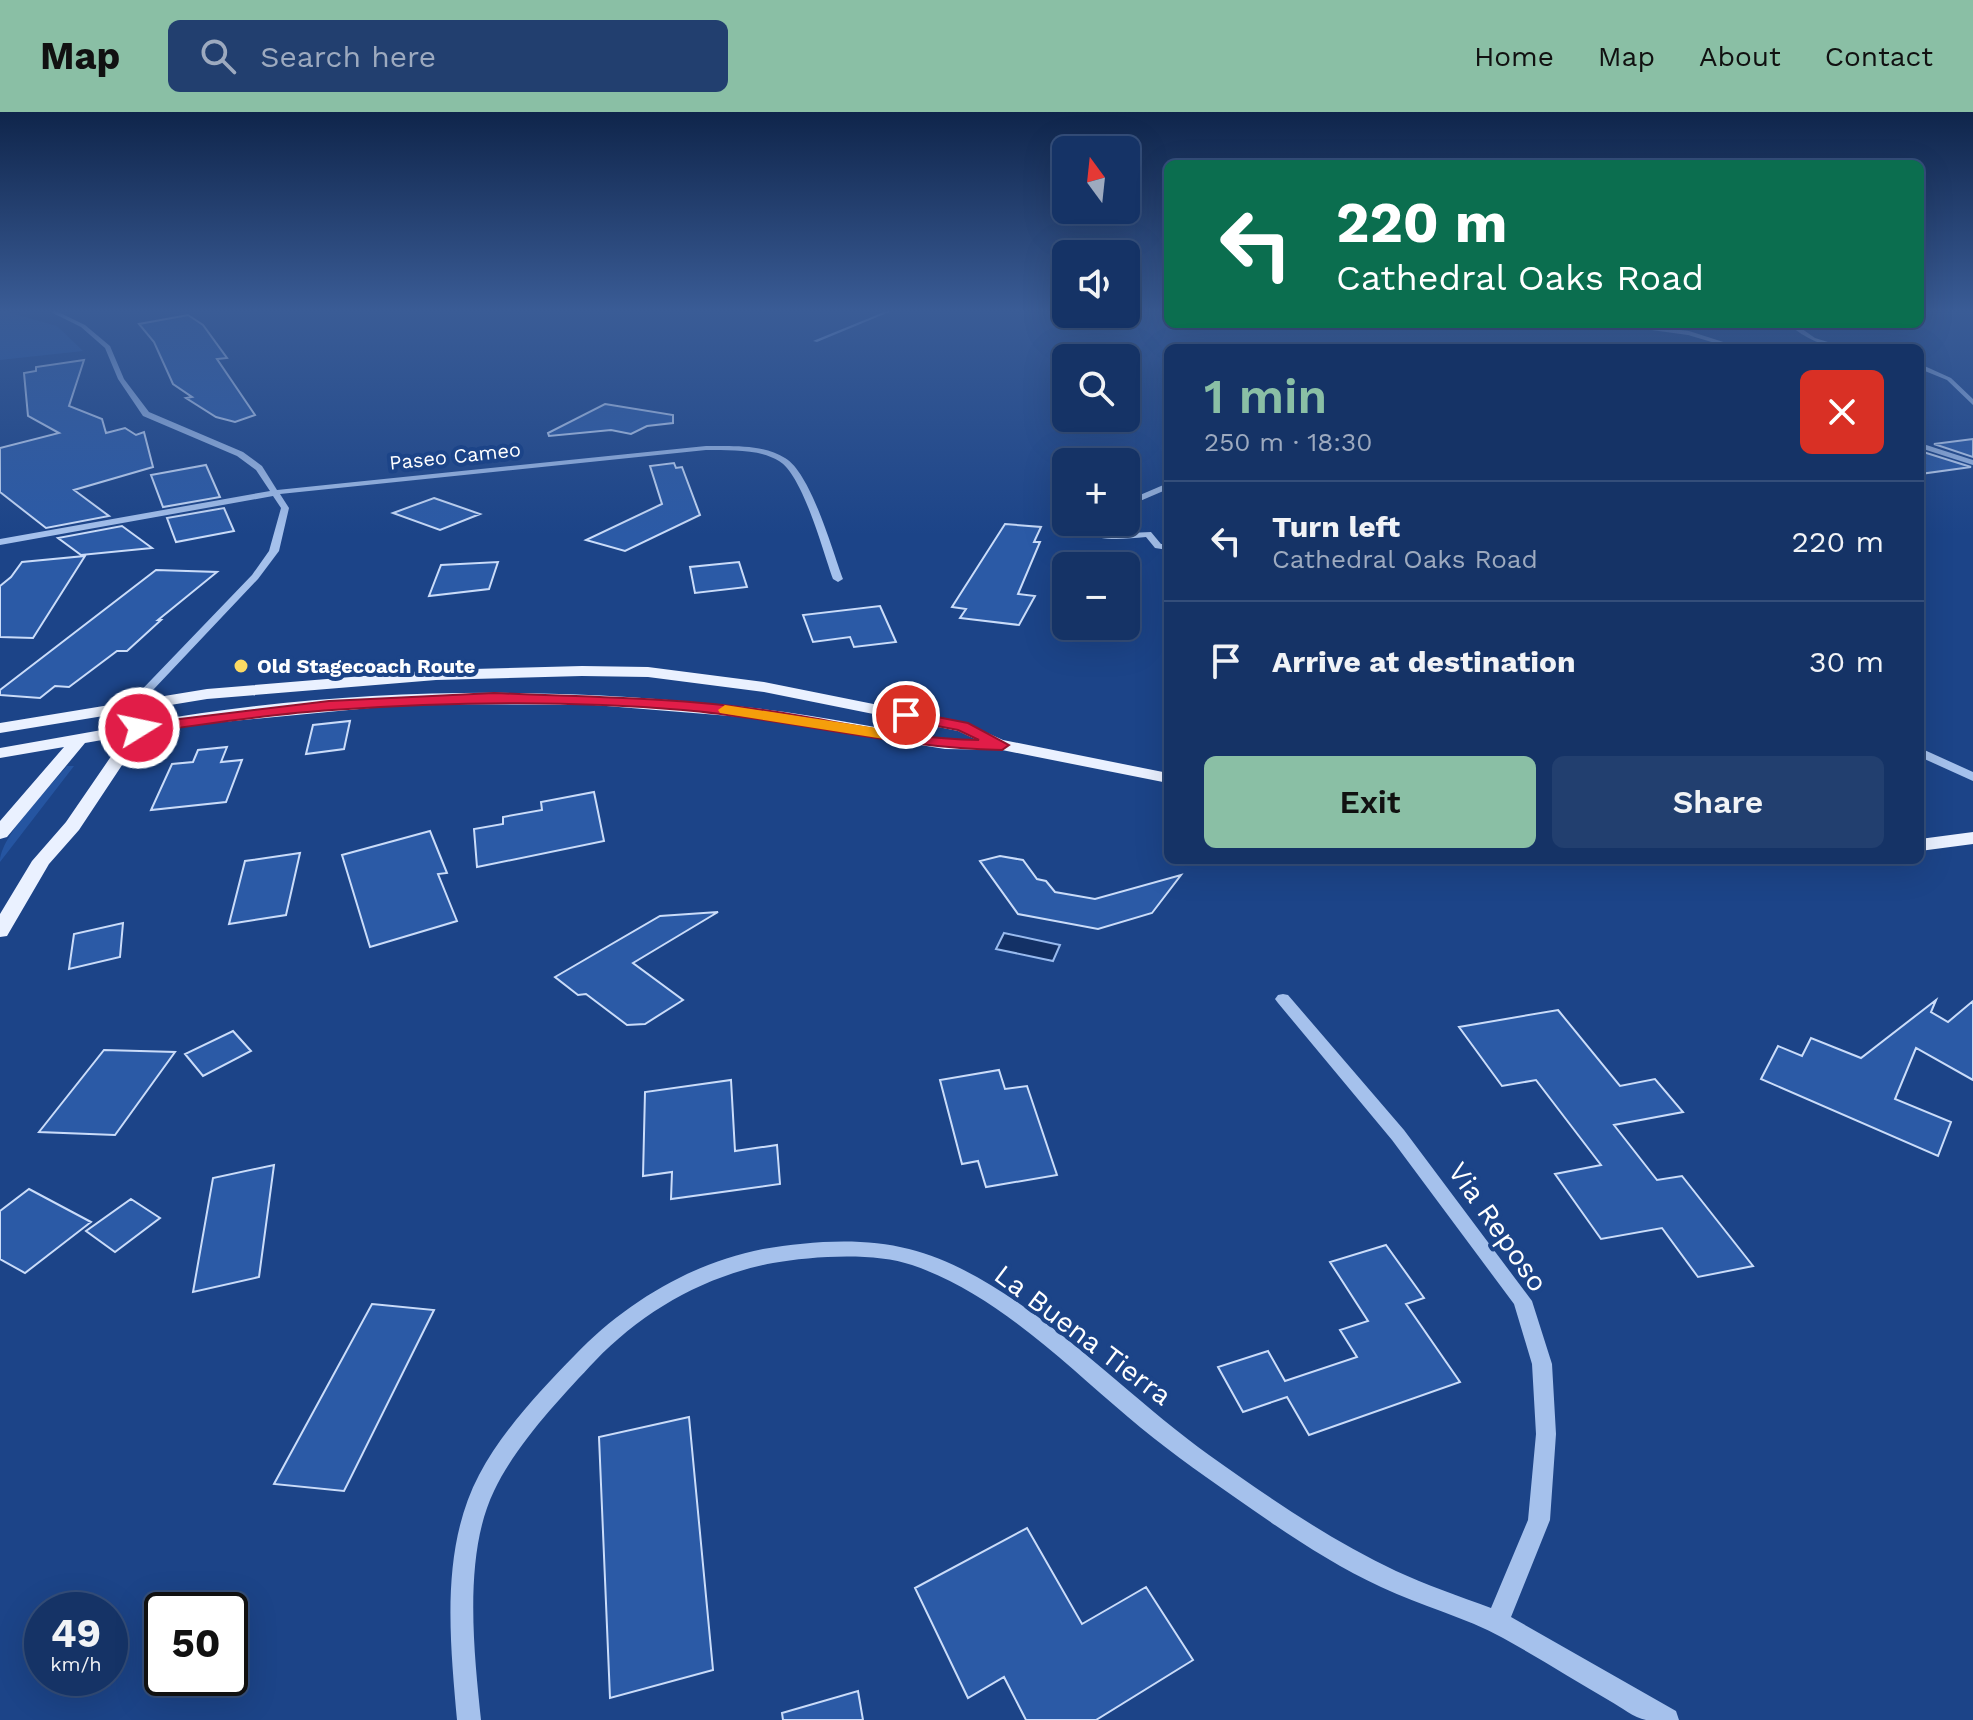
<!DOCTYPE html>
<html lang="en">
<head>
<meta charset="utf-8">
<style>
	body { margin:0; font-family:"Work Sans",sans-serif; background:#223f6f; color:#f1f3f6; height:100vh; display:flex; flex-direction:column; font-size:30px; white-space:nowrap }
	* { box-sizing:border-box; margin:0 }
	p { font-size:26px; color:#9daabf }
	.icon { flex:none; width:44px; height:44px; fill:none; stroke:currentColor; stroke-width:2; stroke-linecap:round; stroke-linejoin:round }
	.map { position:relative; flex:1; overflow:hidden }
	.sheet { position:absolute; left:1164px; top:232px; width:760px; height:520px; display:flex; flex-direction:column; background:#153366; border-radius:12px; box-shadow:0 8px 32px #0002,0 0 0 2px #344e7a }
	.sheet>* { flex:none }
	.banner { position:absolute; left:1164px; top:48px; width:760px; height:168px; border-radius:12px; box-shadow:0 8px 32px #0002,0 0 0 2px #344e7a; background:#0b6e4f; color:#fff; overflow:hidden }
	.needle { width:52px; rotate:345deg }
	.tools { position:absolute; left:1052px; top:24px; display:grid; gap:16px }
	.tools a { display:grid; place-items:center; width:88px; height:88px; border-radius:12px; background:#153366; box-shadow:0 8px 32px #0002,0 0 0 2px #344e7a; font-size:40px }
	.speed { position:absolute; left:24px; top:1480px; display:flex; gap:16px; font-size:40px; font-weight:700; text-align:center }
	.speed>* { display:grid; place-content:center; width:104px; height:104px; border-radius:50%; background:#153366; box-shadow:0 8px 32px #0002,0 0 0 2px #344e7a; line-height:1 }
	.speed small { font-size:20px; font-weight:400 }
	.speed .limit { border:4px solid #111; border-radius:12px; background:#fff; color:#111 }
	.pin { position:absolute; display:grid; place-items:center; width:68px; height:68px; color:#fff; margin:-34px; border:4px solid #fff; border-radius:50%; box-shadow:0 2px 8px #0007 }
	.me { position:absolute; width:88px; margin:-44px; rotate:80deg; stroke-linejoin:round; filter:drop-shadow(0 0 6px #0008) }
	.turn { display:flex; align-items:center; gap:28px; height:168px; padding:0 40px; font-size:36px }
	.turn .icon { width:104px; height:104px; stroke-width:2.5 }
	.turn b { display:block; font-size:56px; line-height:68px }
	.round { display:grid; place-items:center; flex:none; width:84px; height:84px; border-radius:12px; background:#223f6f }
	.head { display:flex; align-items:center; justify-content:space-between; height:136px; padding:0 40px }
	h1 { font-size:48px; font-weight:600; line-height:60px; color:#8abfa5 }
	.primary-button { display:flex; gap:16px; margin-top:auto; padding:16px 40px }
	.primary-button a { flex:1; height:92px; border-radius:12px; background:#8abfa5; color:#111; font-size:32px; font-weight:600; line-height:92px; text-align:center }
	.primary-button a+a { background:#223f6f; color:#f1f3f6 }
	ul { padding:0; list-style:none }
	li { display:flex; align-items:center; gap:24px; height:120px; padding:0 40px; border-top:2px solid #344e7a }
	li div { flex:1 }
	li b { display:block; font-size:30px }
	li em { font-style:normal }
	header { display:flex; align-items:center; gap:48px; box-sizing:border-box; height:112px; padding:0 40px; background:#8abfa5; color:#111 }
	header strong { font-size:38px }
	nav { display:flex; gap:44px; margin-inline-start:auto; font-size:28px }
	.search { width:560px; height:72px; background:#223f6f; display:flex; align-items:center; gap:20px; box-sizing:border-box; padding:0 28px; border-radius:12px; color:#9daabf; font-size:30px }
	.map>svg:first-child { display:block }
</style>
</head>
<body>
<header>
<strong>Map</strong>
<div class="search"><svg class="icon" aria-label="search" viewBox="0 0 24 24"><circle cx="10" cy="10" r="6"/><path d="M15 15l6 6"/></svg>Search here</div>
<nav><a>Home</a><a>Map</a><a>About</a><a>Contact</a></nav>
</header>
<div class="map">
<svg width="1973" height="1608" viewBox="0 0 1973 1608">
	<rect width="100%" height="100%" fill="#1c4488"/>
	<path fill="#2555a1" d="M0,198L57,214L83,239L0,248Z
		M67,654H74L0,750C0,724 49,676 67,654Z"/>
	<path fill="#133166" stroke="#98baee" stroke-width="2" d="M1004,821L1060,833L1053,849L996,837Z"/>
	<g fill="none" stroke-linecap="round" stroke-linejoin="round">
		<path fill="#98baee" fill-rule="evenodd" d="M889,198H894L817,230L813,229Z"/>
	</g>
	<path fill="#2b5aa6" stroke="#cadcf9" stroke-width="2" d="M188,203L203,213L227,246L217,247L255,303L235,310L216,305L186,286L192,285L173,272L154,230L139,212Z
		M84,248L69,294L102,307L106,321L125,316L136,323L144,320L153,355L74,378L109,404L46,416L0,380V336L59,321L28,304L24,261L36,259V255Z
		M605,292L673,303V311L647,314L631,322L611,318L549,324L548,321Z
		M1973,327V345L1934,332Z
		M1920,339L1971,355L1920,362Z
		M674,351L676,356L682,355L700,403L625,439L586,428L662,392L650,354Z
		M206,353L220,385L163,395L151,363Z
		M434,386L480,402L440,418L393,401Z
		M224,396L234,419L176,430L167,406Z
		M1005,412L1041,415L1034,430H1040L1018,482L1035,484L1019,513L960,506L966,497L952,495Z
		M122,414L152,436L81,443L58,426Z
		M85,444L33,526L0,525V474L11,465L22,450Z
		M498,450L489,477L429,484L441,453Z
		M739,450L747,475L695,481L690,455Z
		M156,458L217,460L158,508H161L127,539H117L69,575L55,574L40,586L0,583V578Z
		M880,494L896,530L854,535L850,525L813,530L803,503Z
		M350,609L344,637L306,642L313,613Z
		M227,635L221,650L242,648L226,690L151,698L172,652L193,650L198,638Z
		M594,680L604,729L477,755L474,717L503,712V705L542,698L541,690Z
		M430,719L447,761L438,762L457,809L370,835L342,743Z
		M300,741L286,803L229,812L245,749Z
		M1000,744L1023,748L1037,767L1046,769L1055,780L1095,787L1181,763L1152,801L1098,817L1018,802L980,749Z
		M718,800L633,851L683,888L645,912L627,913L586,882L578,883L555,865L660,804Z
		M123,811L120,845L69,857L74,822Z
		M1936,888L1931,900L1948,910L1973,889V968L1916,936L1895,987L1951,1010L1938,1044L1761,967L1778,934L1802,944L1811,926L1861,946Z
		M1558,898L1620,974L1655,967L1683,1000L1614,1013L1657,1068L1682,1064L1753,1154L1698,1165L1662,1116L1601,1127L1555,1062L1601,1053L1536,968L1502,974L1459,915Z
		M233,919L251,939L203,964L185,942Z
		M104,938L175,940L115,1023L39,1020Z
		M999,958L1005,977L1027,974L1057,1063L986,1075L978,1049L962,1052L940,968Z
		M731,968L735,1039L777,1033L780,1072L671,1087L672,1060L643,1064L645,980Z
		M274,1053L259,1165L193,1180L213,1066Z
		M29,1077L91,1110L25,1161L0,1147V1099Z
		M131,1087L160,1106L115,1140L86,1119Z
		M1386,1133L1424,1186L1406,1192L1460,1270L1309,1323L1287,1285L1243,1300L1218,1255L1268,1239L1285,1269L1357,1245L1340,1218L1368,1209L1330,1150Z
		M372,1192L434,1198L344,1379L274,1372Z
		M689,1305L713,1558L610,1586L599,1325Z
		M1027,1416L1082,1512L1146,1475L1193,1548L1096,1608H1026L1004,1565L968,1586L915,1476Z
		M858,1579L863,1608H783L782,1601Z"/>
	<g fill="none" stroke-linecap="round" stroke-linejoin="round">
		<path fill="#a5c1ec" fill-rule="evenodd" d="M47,198H54L85,213L110,234L124,267L149,300L243,340L262,354L277,378L706,334C732,334 762,332 785,346C811,361 832,438 843,467L838,470L833,467C823,440 803,363 779,349C758,336 730,339 706,338L280,382L289,396L279,439L258,467L136,596H128V592L252,463L269,439L281,396L273,384L0,433V427L270,379L256,358L237,344L143,304L118,267L105,236L81,215Z
			M1788,212H1795L1815,226L1847,236C1824,236 1805,226 1788,212Z
			M1639,213L1689,219L1742,236H1732L1688,223L1637,216Z
			M1920,252L1951,266L1973,287V293L1947,268L1920,257Z
			M1920,331L1973,348V353L1920,336Z
			M1168,371V377L1126,395V389Z
			M1080,410H1088L1089,417L1107,422L1151,420L1161,432H1168V438L1155,436L1146,425C1123,427 1103,430 1082,420Z
			M1920,636L1973,660V669L1920,645Z
			M1283,882L1288,883L1404,1018L1532,1189L1552,1252L1556,1322L1550,1408L1511,1505L1676,1599L1679,1608C1669,1608 1657,1608 1646,1608C1634,1606 1621,1595 1610,1589C1574,1568 1539,1546 1503,1526C1465,1505 1421,1494 1381,1475C1329,1451 1280,1417 1233,1384C1197,1359 1161,1333 1128,1305C1062,1249 996,1182 912,1153C874,1140 813,1144 773,1151C704,1164 643,1199 595,1249C561,1285 515,1334 494,1379C463,1443 474,1540 481,1608H457C450,1528 440,1437 479,1363C502,1319 540,1279 575,1243C625,1191 691,1151 763,1137C810,1129 863,1125 909,1137C1016,1164 1119,1279 1209,1343C1268,1385 1330,1428 1396,1459C1426,1473 1459,1484 1491,1496L1528,1408L1536,1322L1532,1252L1514,1192L1392,1028L1278,891L1275,887L1278,883Z"/>
		<path fill="#eaf1ff" fill-rule="evenodd" d="M582,554L648,555L764,570L963,610L1003,628L1168,661V671L1002,638L945,637L755,606L594,593L412,592L181,614L144,620L79,718L49,752L7,824L0,825V802L32,749L66,710L125,624L85,631L7,725L0,727V709L64,635L0,646V636L130,613L131,608L137,606L145,610C344,575 553,573 754,596C818,603 882,617 945,627L977,628L958,619L764,580L648,565L582,564L436,568L207,587L0,621V611L207,577L436,558Z
			M1973,720V732L1920,739V727Z"/>
	</g>
	<linearGradient id="sky" x2="0" y2="1"><stop stop-color="#0f254b"/><stop offset="0.47" stop-color="#3a5c96"/><stop offset="1" stop-color="#3a5c96" stop-opacity="0"/></linearGradient>
	<rect width="1973" height="423" fill="url(#sky)"/>
	<path fill="#e11d48" stroke="#92132f" stroke-width="2" d="M494,581C581,585 669,585 756,597C830,607 904,627 979,628L958,618L901,607L899,603L906,599L968,611L1009,633L1002,638C894,636 790,607 683,598C566,588 448,590 332,598C267,602 203,613 139,621L131,616L139,612L329,589Z"/>
	<path fill="#f59e0b" d="M725,593L916,622L924,627L916,632L720,601L718,598Z"/>
	<circle fill="#fcda63" stroke="#1c4488" stroke-width="3" cx="241" cy="554" r="8"/>
	<g text-anchor="middle" dominant-baseline="central" stroke-width="8" stroke-linejoin="round" paint-order="stroke">
		<g font-size="20" fill="#fff" stroke="#1c4488">
			<text transform="translate(455 344) rotate(-6)">Paseo Cameo</text>
		</g>
		<g font-size="20" font-weight="bold" fill="#fff" stroke="#1c4488" text-anchor="start">
			<text x="257" y="554">Old Stagecoach Route</text>
		</g>
		<g font-size="28" fill="#fff" stroke="#1c4488">
			<text transform="translate(1498 1115) rotate(55)">Via Reposo</text>
			<text transform="translate(1083 1223) rotate(37)">La Buena Tierra</text>
		</g>
	</g>
</svg>
<div class="tools">
<a><svg class="needle" viewBox="-14 -14 28 28"><path d="M0-13l5 13h-10z" fill="#e53935"/><path d="M0 13l5-13h-10z" fill="#9daabf"/></svg></a>
<a><svg class="icon" aria-label="sound" viewBox="0 0 24 24"><path d="M4 9h4l5-4v14l-5-4H4zM17 9q2 3 0 6"/></svg></a>
<a><svg class="icon" aria-label="search" viewBox="0 0 24 24"><circle cx="10" cy="10" r="6"/><path d="M15 15l6 6"/></svg></a>
<a>+</a>
<a>−</a>
</div>
<div class="speed"><div>49<small>km/h</small></div><div class="limit">50</div></div>
<div class="pin" style="left:906px;top:603px;background:#d93025"><svg class="icon" aria-label="arrive" viewBox="0 0 24 24"><path d="M6 21V4h12l-3 4 3 4H6"/></svg></div>
<svg class="me" style="left:139px;top:616px" viewBox="-20 -20 40 40"><circle r="17" fill="#e11d48" stroke="#fff" stroke-width="3"/><path d="M0-11L8 9 0 5-8 9z" fill="#fff"/></svg>
<div class="banner">
<div class="turn"><svg class="icon" aria-label="left" viewBox="0 0 24 24"><path d="M17 20v-9H6M10 6l-5 5 5 5"/></svg><div><b>220 m</b>Cathedral Oaks Road</div></div>
</div>
<section class="sheet">
<div class="head"><div><h1>1 min</h1><p>250 m · 18:30</p></div><a class="round" style="background:#d93025;color:#fff"><svg class="icon" aria-label="close" viewBox="0 0 24 24"><path d="M6 6l12 12M18 6L6 18"/></svg></a></div>
<ul>
<li><svg class="icon" aria-label="left" viewBox="0 0 24 24"><path d="M17 20v-9H6M10 6l-5 5 5 5"/></svg><div><b>Turn left</b><p>Cathedral Oaks Road</p></div><em>220 m</em></li>
<li><svg class="icon" aria-label="arrive" viewBox="0 0 24 24"><path d="M6 21V4h12l-3 4 3 4H6"/></svg><div><b>Arrive at destination</b></div><em>30 m</em></li>
</ul>
<div class="primary-button"><a>Exit</a><a>Share</a></div>
</section>
</div>
</body>
</html>
